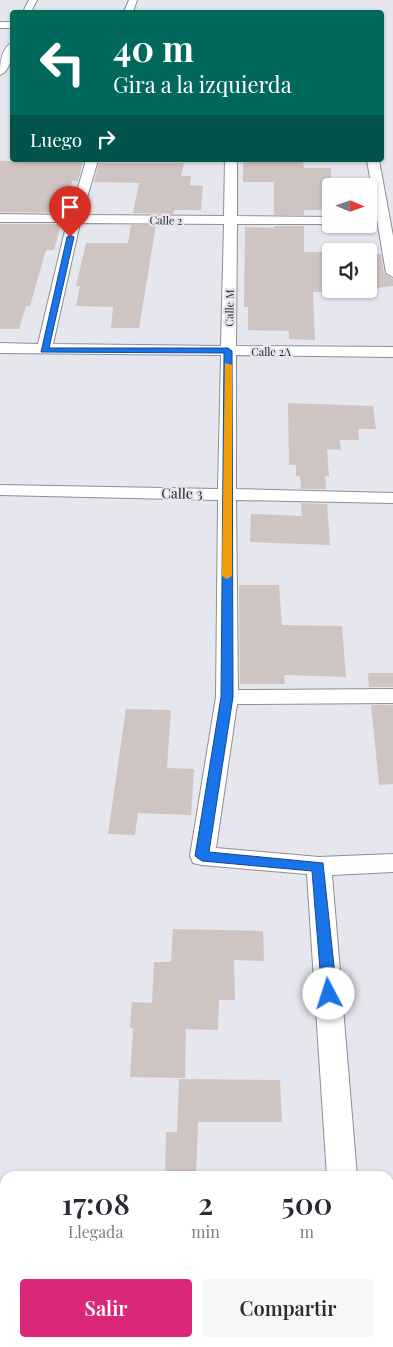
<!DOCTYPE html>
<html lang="es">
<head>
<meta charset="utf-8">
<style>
	body { margin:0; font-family:"Playfair Display",serif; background:#f7f7f7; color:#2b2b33; height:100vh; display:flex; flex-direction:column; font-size:19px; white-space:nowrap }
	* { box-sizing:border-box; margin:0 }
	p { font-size:16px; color:#7c7c81 }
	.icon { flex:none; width:28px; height:28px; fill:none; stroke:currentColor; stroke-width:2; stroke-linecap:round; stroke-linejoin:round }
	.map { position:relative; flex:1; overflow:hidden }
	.side { position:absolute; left:0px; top:1171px; width:394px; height:176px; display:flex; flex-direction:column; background:#fff; border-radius:15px 15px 0 0; box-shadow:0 1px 4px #0004 }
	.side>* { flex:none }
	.top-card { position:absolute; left:10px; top:10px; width:374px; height:152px; border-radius:5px; box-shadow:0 1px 4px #0004; background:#00695c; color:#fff; overflow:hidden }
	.needle { width:32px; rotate:92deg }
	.fabs { position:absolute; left:322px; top:178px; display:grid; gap:10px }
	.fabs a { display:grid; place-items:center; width:55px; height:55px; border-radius:5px; background:#fff; box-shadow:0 1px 4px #0004; font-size:25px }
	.pin { position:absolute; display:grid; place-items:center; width:42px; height:42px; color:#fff; margin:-51px -21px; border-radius:50% 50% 50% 0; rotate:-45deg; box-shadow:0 0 5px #0007 }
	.pin .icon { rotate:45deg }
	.me { position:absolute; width:55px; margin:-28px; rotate:355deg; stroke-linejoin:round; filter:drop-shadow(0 0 4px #0008) }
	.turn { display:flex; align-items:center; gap:18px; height:105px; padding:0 20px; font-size:22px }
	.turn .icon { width:65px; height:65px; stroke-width:2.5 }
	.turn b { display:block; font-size:35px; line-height:42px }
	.then { display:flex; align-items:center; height:48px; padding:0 20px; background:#0003; gap:10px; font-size:19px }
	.eta { display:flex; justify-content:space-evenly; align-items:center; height:85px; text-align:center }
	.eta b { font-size:30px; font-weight:600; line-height:35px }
	.primary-button { display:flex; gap:10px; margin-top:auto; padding:10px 20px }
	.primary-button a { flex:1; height:58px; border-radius:5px; background:#db2777; color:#fff; font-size:20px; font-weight:600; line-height:58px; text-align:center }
	.primary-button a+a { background:#f7f7f7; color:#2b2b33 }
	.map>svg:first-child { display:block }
</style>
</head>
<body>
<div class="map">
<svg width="393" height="1347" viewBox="0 0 393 1347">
	<rect width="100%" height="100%" fill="#e6e6ef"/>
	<path fill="#cfc4c1" d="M243,160H303L304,168H331V210H304V215H274V182H243Z
		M0,161L77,162H83L78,181H72L64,213L0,212Z
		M99,163H184L181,176H191L190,185L203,186L201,210H174L173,214L133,213L139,183L94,182Z
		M0,224H61L54,250H46L30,306H26L19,329H0Z
		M131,225H156L139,328H111L113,307L76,306L80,286H76L86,243H128Z
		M274,226H304V252H331V292H313L315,340L289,339V331L248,330V307H244L245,227L274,228Z
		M369,254H381L384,273L393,279V286L369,289Z
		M288,403L373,406L376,429H358L359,440H340L341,450L327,449L329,477L325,476L326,489H301L300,476H296V465H289Z
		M301,503L327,504L330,545L250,542L251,514L302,516Z
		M239,585H279L282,625L342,626L346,677L284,675L285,684H240Z
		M368,673H393V687H369Z
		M371,705H393V784L379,785Z
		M126,709L171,710L167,768L194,769L191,815L138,813L135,835L108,834Z
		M173,929L263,931L264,961L234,960L235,1000H219L218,1030L186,1029L185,1078L130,1077L133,1028H130L132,1002L152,1003L154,962H171Z
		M179,1079L280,1080L282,1122H198L196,1176H165L166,1132H177Z"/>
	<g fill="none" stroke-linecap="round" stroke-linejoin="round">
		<defs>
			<path id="street" d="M29,0H37L31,12H23Z
				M129,0H137L133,12H124Z
				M0,22H12V28H0Z
				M12,43C13,53 11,71 0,75C0,64 1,48 12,43Z
				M86,160H98L82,215L224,216L225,160H237V216L331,217V224H336H237L236,346L393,347V357L236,355V489L393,493V503L236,500L238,690L393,689V703L237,704L216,848L319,857L393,854V872L332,875L357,1176H327L307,874L202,865L193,863L190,856L216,697L218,500L0,495V485L218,489L221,355L0,353V343L38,344L67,222H0V214L70,215ZM80,223L224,224L221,346L53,344Z
				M367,160H379L393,236V277L386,273Z
				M0,1263H5V1295H0Z
				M389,1271H393V1303H389Z
				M337,1342H371V1347H337Z"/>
		</defs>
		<use href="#street" stroke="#8e8e96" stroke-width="2"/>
		<use href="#street" fill="#fff" fill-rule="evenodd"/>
	</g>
	<path fill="#1a73e8" stroke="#114b97" d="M70,235L74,237L49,348H228L232,351L233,697L209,852L323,863L337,994L335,998L329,1000L324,998L322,994L312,871L202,861L195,856L221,697L224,353L41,352L67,237Z"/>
	<path fill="#f59e0b" d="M225,363L232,365V576L227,579L222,576Z"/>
	<g text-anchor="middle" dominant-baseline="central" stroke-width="4.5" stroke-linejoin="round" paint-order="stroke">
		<g font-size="11" fill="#1c1c1f" stroke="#e6e6ef">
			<text transform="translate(166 220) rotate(1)">Calle 2</text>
			<text transform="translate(229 308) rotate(-89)">Calle M</text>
			<text x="271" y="351">Calle 2A</text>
		</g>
		<g font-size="14" fill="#1c1c1f" stroke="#e6e6ef">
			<text transform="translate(182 493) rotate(1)">Calle 3</text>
		</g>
	</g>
</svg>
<div class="fabs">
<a><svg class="needle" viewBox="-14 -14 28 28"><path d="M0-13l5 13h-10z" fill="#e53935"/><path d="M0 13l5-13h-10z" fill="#7c7c81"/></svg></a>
<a><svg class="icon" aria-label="sound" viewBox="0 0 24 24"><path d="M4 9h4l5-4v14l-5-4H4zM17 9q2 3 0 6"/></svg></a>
</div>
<div class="pin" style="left:70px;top:237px;background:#d93025"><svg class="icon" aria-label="arrive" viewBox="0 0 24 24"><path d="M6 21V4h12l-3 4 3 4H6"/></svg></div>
<svg class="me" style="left:329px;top:994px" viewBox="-20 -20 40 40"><circle r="19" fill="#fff"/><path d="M0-13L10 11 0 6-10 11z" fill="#1a73e8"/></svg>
<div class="top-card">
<div class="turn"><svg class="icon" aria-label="left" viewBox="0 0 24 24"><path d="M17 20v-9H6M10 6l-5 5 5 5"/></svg><div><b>40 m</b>Gira a la izquierda</div></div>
<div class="then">Luego<svg class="icon" aria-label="right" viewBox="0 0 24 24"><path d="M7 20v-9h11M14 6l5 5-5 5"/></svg></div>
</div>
<section class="side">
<div class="eta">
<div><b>17:08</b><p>Llegada</p></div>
<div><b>2</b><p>min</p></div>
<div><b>500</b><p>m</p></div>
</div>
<div class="primary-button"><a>Salir</a><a>Compartir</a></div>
</section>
</div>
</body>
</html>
